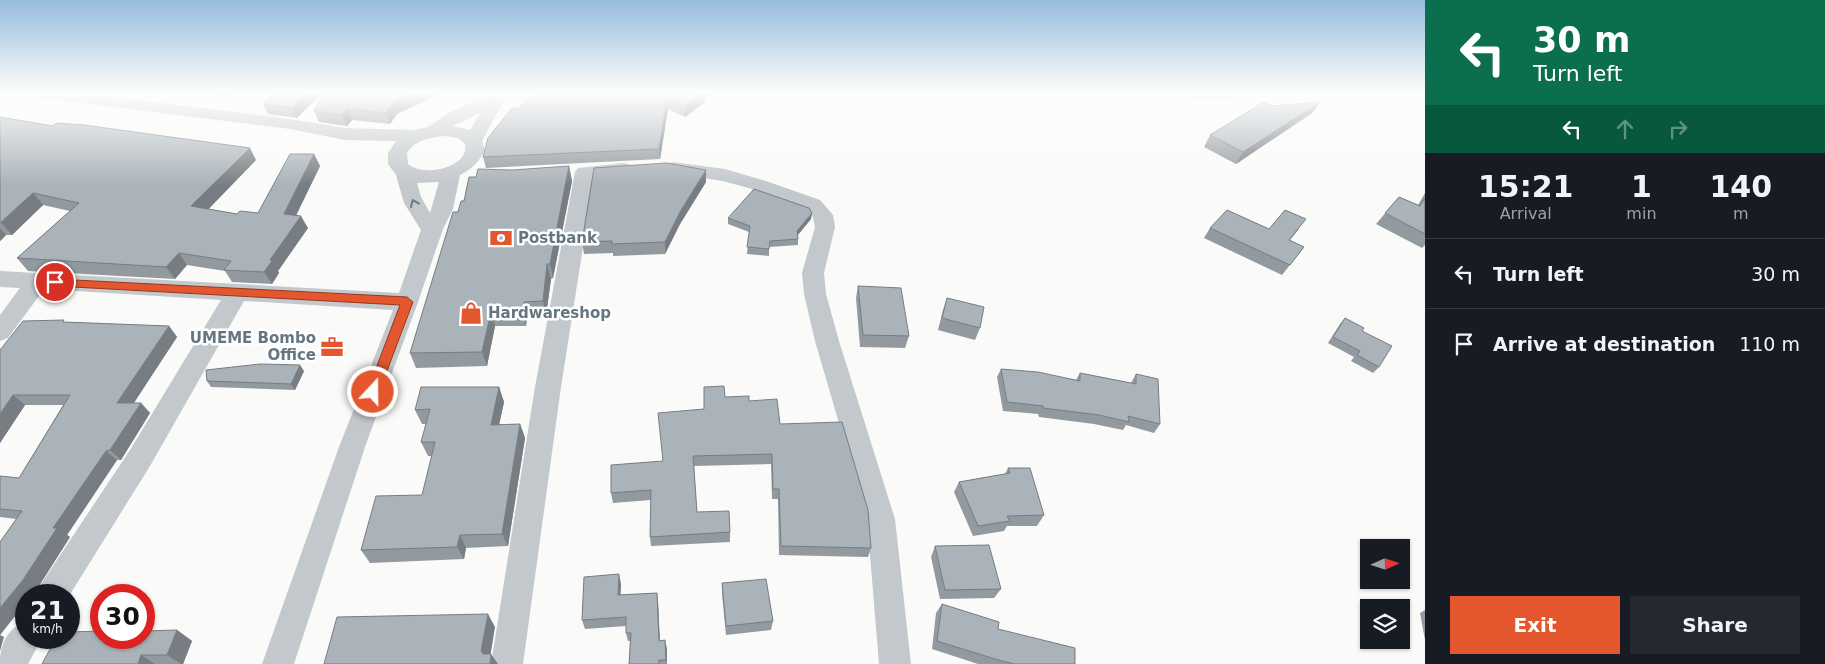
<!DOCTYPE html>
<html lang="en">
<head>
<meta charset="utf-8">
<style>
	body { margin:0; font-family:"DejaVu Sans",sans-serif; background:#242831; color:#f1f3f6; height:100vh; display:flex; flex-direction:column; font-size:19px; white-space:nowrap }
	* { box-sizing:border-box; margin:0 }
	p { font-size:16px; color:#9ea1a6 }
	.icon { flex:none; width:28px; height:28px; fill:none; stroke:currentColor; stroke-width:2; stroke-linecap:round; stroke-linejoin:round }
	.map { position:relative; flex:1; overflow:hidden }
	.drawer { display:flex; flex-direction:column; background:#171b24; width:400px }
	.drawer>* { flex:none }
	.banner { background:#0b6e4f; color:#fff; overflow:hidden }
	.needle { width:32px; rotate:87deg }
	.buttons { position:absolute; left:1360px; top:539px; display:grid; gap:10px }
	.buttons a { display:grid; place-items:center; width:50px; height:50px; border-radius:0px; background:#171b24; box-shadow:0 1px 4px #0004; font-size:25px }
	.speed { position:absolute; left:15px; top:584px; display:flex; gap:10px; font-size:25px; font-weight:700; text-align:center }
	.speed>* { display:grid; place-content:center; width:65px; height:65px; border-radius:50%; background:#171b24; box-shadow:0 1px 4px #0004; line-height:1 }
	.speed small { font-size:12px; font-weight:400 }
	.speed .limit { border:8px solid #d22; background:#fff; color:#111 }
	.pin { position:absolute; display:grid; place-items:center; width:42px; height:42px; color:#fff; margin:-21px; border:2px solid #fff; border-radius:50%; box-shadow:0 1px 5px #0007 }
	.me { position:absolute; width:55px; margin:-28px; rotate:21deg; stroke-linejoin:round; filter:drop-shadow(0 0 4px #0008) }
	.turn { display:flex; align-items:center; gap:18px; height:105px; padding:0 25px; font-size:22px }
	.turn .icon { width:65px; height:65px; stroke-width:2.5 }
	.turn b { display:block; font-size:35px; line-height:42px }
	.lanes { display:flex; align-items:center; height:48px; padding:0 25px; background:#0003; justify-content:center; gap:25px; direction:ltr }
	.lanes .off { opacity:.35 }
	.eta { display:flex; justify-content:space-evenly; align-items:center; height:85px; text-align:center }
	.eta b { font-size:30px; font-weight:800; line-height:35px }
	.primary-button { display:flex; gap:10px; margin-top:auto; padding:10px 25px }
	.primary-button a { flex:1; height:58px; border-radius:0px; background:#e4572e; color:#fff; font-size:20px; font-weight:800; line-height:58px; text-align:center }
	.primary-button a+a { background:#242831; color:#f1f3f6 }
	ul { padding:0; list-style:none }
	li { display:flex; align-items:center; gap:15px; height:70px; padding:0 25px; border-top:1px solid #363941 }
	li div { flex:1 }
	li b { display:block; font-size:19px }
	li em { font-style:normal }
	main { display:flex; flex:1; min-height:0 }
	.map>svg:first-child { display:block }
</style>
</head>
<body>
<main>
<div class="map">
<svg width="1425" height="664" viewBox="0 0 1425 664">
	<rect width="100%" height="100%" fill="#fafaf8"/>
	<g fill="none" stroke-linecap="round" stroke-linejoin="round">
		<path fill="#c3c8cc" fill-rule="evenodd" d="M31,93H82L290,119L345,128L414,130L428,127L448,113L492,93H512L503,102L482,141L485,150C479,162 472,169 460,175L453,209L443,229L418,302L365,447L294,664H262L339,447L393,310L244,301L150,466L69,596L37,595L41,584L130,450L221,300L44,289L8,338L0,341V315L20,288L0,287V271L399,293L421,230L404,203L396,175L388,164V153L396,141L345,140L290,129L40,98L34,97ZM480,113L470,130L453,126ZM446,136L458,138L465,144C470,167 424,178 408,164L407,153C415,140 431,137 446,136ZM439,182L430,213L421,197L417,183Z
			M1182,93H1243L1240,97C1222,101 1203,101 1185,97Z
			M673,162L725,169L766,181L820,200L833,215L835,227L824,273L826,294L839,341L895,519L911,664H879L867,519L815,341L804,294L802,273L815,227L813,217L806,210L752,189L723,181L666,172L663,168L666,164Z
			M624,163L631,165L634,169L631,173L594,177L561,387L523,664H491L535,387L575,172L578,168Z
			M26,621V638H42L28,664H0C0,644 7,629 26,621Z"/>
	</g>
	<path fill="#929a9f" d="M163,93H182L178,96Z
		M216,93H322L297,118L268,114L263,104L274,93L218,96Z
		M324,93H442L397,114L390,124L352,120L347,126L319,122L314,111Z
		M534,93H710V95L705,98V102L685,117L668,109L660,159L486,168L483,157L518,109Z
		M1320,102L1312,113L1236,164L1204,147L1210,135L1273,106Z
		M0,117L256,160L208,209L237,214L258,213L314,154L320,166L296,215L308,228L278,271L279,273L272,284L232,282L225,271L187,265L175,279L28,271L17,258L70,211L43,205L12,235H6L0,241Z
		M569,166L572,181L553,278L551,279L546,316H527L526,326H495L487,366L416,368L410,353L458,212L476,177L512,170Z
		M706,182L680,224L665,254L613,256V253L584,254L582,242Z
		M1425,193V245L1422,248L1376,224L1399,197L1418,205Z
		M728,218L811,219L798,235V245L769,247V256L747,254L749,232L728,224Z
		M1210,228L1299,229L1290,240L1304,247L1282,275L1204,238Z
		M858,286L909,336L905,348L860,347L856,298Z
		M947,298L980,328L975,340L938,330L943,310Z
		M1345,318L1362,331L1379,367L1373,373L1351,361L1354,357L1328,343L1340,324Z
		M66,322L169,326L177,337L134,403H141L150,413L121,460H117L67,535L70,537L37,589L32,595H26V602L0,635V542L16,519L0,517V476L19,478L63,405H25L0,443V350Z
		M1001,369L1076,380L1080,373L1131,383L1136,374L1160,424L1154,433L1126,425L1123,430L1094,424L1039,417L1038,414L1003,411L997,377Z
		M304,371L295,390L211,387L207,381Z
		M499,387L504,402L499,425L520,424L525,438L508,546L466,548L464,559L370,563L361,550L422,495L432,456H428L421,442L426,424H422L415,410Z
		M725,397L749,401L780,424L871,548L868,557L779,555L778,499H772L771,464L694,466L697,512L730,532V542L651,546L650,537L651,500L613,503L611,493L663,461L704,409Z
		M1008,468L1044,515L1037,526H1007L1004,531L973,536L954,492L959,482L1005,474Z
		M935,546L1001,589L994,598L940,599L931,557Z
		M722,583L773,621L771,630L726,635L722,593Z
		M621,584L620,595L657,593L658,602L660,641L665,640L667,664H629L630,641H628L626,633V626L585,629L582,620Z
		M942,604L998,629L1075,664H978L932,649L936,613Z
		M1425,610V640L1420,613Z
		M177,630L192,641L183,664H42Z"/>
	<path fill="#777d82" d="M176,93H182L178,96Z
		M307,93H322L297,118L292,108Z
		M415,93H442L397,114L390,124L386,113L393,103Z
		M702,93H710V95L705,98V102L685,117V106Z
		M667,99L668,109L660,159L659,149Z
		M1320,102L1312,113L1236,164L1243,152Z
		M347,109L352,120L347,126L342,115Z
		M250,148L256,160L199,219L191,206Z
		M314,154L320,166L291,226L284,214Z
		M569,166L572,181L553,278L550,264Z
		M706,170V182L680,224L665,254V242L680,212Z
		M33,193L43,205L12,235L1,223Z
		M812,213L811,219L796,237L797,231Z
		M301,216L308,228L278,271L279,273L272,284L264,272L270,260Z
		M0,228L6,235L0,241Z
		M179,253L187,265L175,279L166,267Z
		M547,264L551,279L546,316L543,301Z
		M524,302L527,316L526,326L522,311Z
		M491,312L495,326L487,366L482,352Z
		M169,326L177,337L127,413L117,403Z
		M300,365L304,371L295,390L291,384Z
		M499,387L504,402L496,439L491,425Z
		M13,395L25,405L0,443V414Z
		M141,403L150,413L121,460L110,450Z
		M520,424L525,438L508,546L502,534Z
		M106,451L117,460L67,535L70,537L37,589L32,595H26V602L0,635V608L53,528Z
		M460,535L466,548L464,559L457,547Z
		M619,574L621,584L620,604L618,595Z
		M657,593L658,602L660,649L659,641Z
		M488,614L495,627L489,664L481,651Z
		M177,630L192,641L183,664H181L167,655Z
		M0,635L4,637L0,651Z
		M665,640L667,649V664L666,660Z
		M491,654L498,664H490Z
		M141,655L155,664H138Z"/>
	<path fill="#aab3b9" stroke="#777d82" d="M274,93H307L292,108L263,104Z
		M324,93H415L393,103L386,113L347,109L342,115L314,111Z
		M534,93H703L685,106L667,99L659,149L483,157L488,138L512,108L518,109Z
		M1264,102L1273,106L1320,102L1243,152L1210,135Z
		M0,117L53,126L56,123L84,125L250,148L191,206L237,214L240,211L258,213L290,154H314L284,214L301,216L270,260L272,261L264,272L224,270L231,261L179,253L166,267L17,258L79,203L33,193L0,223Z
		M666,163L706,170L680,212L665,242L612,244V241L582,242L594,168Z
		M569,166L550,264H547L543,301L524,302L522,311L491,312L482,352L410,353L453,212H458L461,201H464L469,177H476L478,169L512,170Z
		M754,189L809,208L812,213L797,231L798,239L770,241L769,249L747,247L750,226L728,218Z
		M1399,197L1420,206L1425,198V234L1385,213Z
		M1227,210L1269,229L1285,210L1306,219L1289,240L1304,247L1290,265L1210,228Z
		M858,286L901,288L909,336L863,335Z
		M947,298L984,307L980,328L942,318Z
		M1345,318L1364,328L1362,331L1392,346L1379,367L1357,355L1360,351L1333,337Z
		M64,320L63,322L169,326L117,403H141L110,450L106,451L53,528H57L23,580L0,608V542L22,511L0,509V476L19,478L70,395H13L0,414V350L23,321Z
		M260,364L300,365L291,384L207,381L206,370Z
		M1001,369L1038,372L1080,381V373L1136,384V374L1158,379L1160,424L1128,416L1129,422L1099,415L1043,408V406L1007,402Z
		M724,386L725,397L749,396V401L777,399L780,424L842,422L868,510L871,548L781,546L779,489H773L772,454L693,456L697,512L729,511L730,532L650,537L651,490L611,493V465L663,461L658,413L704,409V387Z
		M421,387H499L491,425L520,424L502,534L460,535L457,547L361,550L376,496L422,495L435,442H421L430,409L415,410Z
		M1008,468H1030L1044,515L1007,516L1010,521L978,526L959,482L1010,473Z
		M989,545L1001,589L945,590L935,546Z
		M619,574L618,595L657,593L659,641L665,640L666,660H659V664H629L631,633H626V617L582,620L584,577Z
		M766,579L773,621L726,626L722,583Z
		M942,604L999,622L998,629L1075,648V664H1014L995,659L937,641Z
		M488,614L481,651L483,654H491L490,664H324L337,617Z
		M177,630L167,655H141L138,664H42L56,638H69V632L101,631V638H144V631Z"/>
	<defs><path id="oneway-chevron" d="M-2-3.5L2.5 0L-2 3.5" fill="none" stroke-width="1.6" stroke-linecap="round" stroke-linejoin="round" transform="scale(1.25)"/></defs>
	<use stroke="#6a7a87" href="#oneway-chevron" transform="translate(414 203) rotate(-113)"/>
	<linearGradient id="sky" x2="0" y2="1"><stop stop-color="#96bcdc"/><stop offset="0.5" stop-color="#fdfdfc"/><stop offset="1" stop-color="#fdfdfc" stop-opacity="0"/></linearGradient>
	<rect width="1425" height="186" fill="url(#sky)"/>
	<path fill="#e4572e" stroke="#94391e" d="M55,279L407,297L413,302L379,392L377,396H369L367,392L400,305L55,286L50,282Z"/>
	<defs>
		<symbol id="bank-bare" viewBox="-9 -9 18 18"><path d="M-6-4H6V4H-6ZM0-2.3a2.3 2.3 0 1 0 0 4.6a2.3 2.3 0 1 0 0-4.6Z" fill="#e4572e" stroke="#fff" stroke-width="2.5" paint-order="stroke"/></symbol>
		<symbol id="shop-bare" viewBox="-9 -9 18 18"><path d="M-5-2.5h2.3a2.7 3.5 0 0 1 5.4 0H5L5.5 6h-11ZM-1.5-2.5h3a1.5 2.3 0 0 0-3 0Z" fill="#e4572e" stroke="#fff" stroke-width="2.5" paint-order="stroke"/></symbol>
		<symbol id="office-bare" viewBox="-9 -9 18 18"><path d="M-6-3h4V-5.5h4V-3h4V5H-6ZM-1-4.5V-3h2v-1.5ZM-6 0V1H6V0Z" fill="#e4572e" stroke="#fff" stroke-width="2.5" paint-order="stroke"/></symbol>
	</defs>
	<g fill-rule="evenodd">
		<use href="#bank-bare" x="485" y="222" width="32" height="32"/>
		<use href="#shop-bare" x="455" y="297" width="32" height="32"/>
		<use href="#office-bare" x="316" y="331" width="32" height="32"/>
	</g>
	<g text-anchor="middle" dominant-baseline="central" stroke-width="5" stroke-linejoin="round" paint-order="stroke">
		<g font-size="15" font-weight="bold" fill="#657683" stroke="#fff" text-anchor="start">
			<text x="518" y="238">Postbank</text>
			<text x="488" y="313">Hardwareshop</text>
			<text x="316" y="338" text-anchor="end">UMEME Bombo<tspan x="316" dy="17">Office</tspan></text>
		</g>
	</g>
</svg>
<div class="buttons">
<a><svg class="needle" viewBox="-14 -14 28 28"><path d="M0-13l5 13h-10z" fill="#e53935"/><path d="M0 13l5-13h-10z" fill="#9ea1a6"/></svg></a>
<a><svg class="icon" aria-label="layers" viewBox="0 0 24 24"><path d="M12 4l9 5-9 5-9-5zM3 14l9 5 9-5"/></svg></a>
</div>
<div class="speed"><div>21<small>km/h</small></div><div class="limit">30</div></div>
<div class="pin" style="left:55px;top:282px;background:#d93025"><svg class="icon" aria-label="arrive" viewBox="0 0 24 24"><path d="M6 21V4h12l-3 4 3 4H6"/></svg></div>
<svg class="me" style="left:373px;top:392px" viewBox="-20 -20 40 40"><circle r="17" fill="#e4572e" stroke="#fff" stroke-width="3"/><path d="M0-11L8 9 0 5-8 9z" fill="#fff"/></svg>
</div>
<section class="drawer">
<div class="banner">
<div class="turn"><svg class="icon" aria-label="left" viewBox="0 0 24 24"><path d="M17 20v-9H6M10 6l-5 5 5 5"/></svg><div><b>30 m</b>Turn left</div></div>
<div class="lanes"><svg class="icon" aria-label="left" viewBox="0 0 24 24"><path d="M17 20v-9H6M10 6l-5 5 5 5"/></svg><svg class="icon off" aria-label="ahead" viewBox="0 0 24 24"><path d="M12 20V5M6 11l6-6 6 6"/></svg><svg class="icon off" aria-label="right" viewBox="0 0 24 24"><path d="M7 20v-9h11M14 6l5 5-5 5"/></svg></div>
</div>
<div class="eta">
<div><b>15:21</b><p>Arrival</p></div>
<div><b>1</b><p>min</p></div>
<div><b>140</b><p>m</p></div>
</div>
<ul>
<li><svg class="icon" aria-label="left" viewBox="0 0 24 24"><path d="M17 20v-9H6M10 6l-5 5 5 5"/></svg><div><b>Turn left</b></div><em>30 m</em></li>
<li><svg class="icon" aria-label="arrive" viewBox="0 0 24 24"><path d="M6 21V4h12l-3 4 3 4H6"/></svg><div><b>Arrive at destination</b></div><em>110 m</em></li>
</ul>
<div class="primary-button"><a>Exit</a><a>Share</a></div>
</section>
</main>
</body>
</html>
